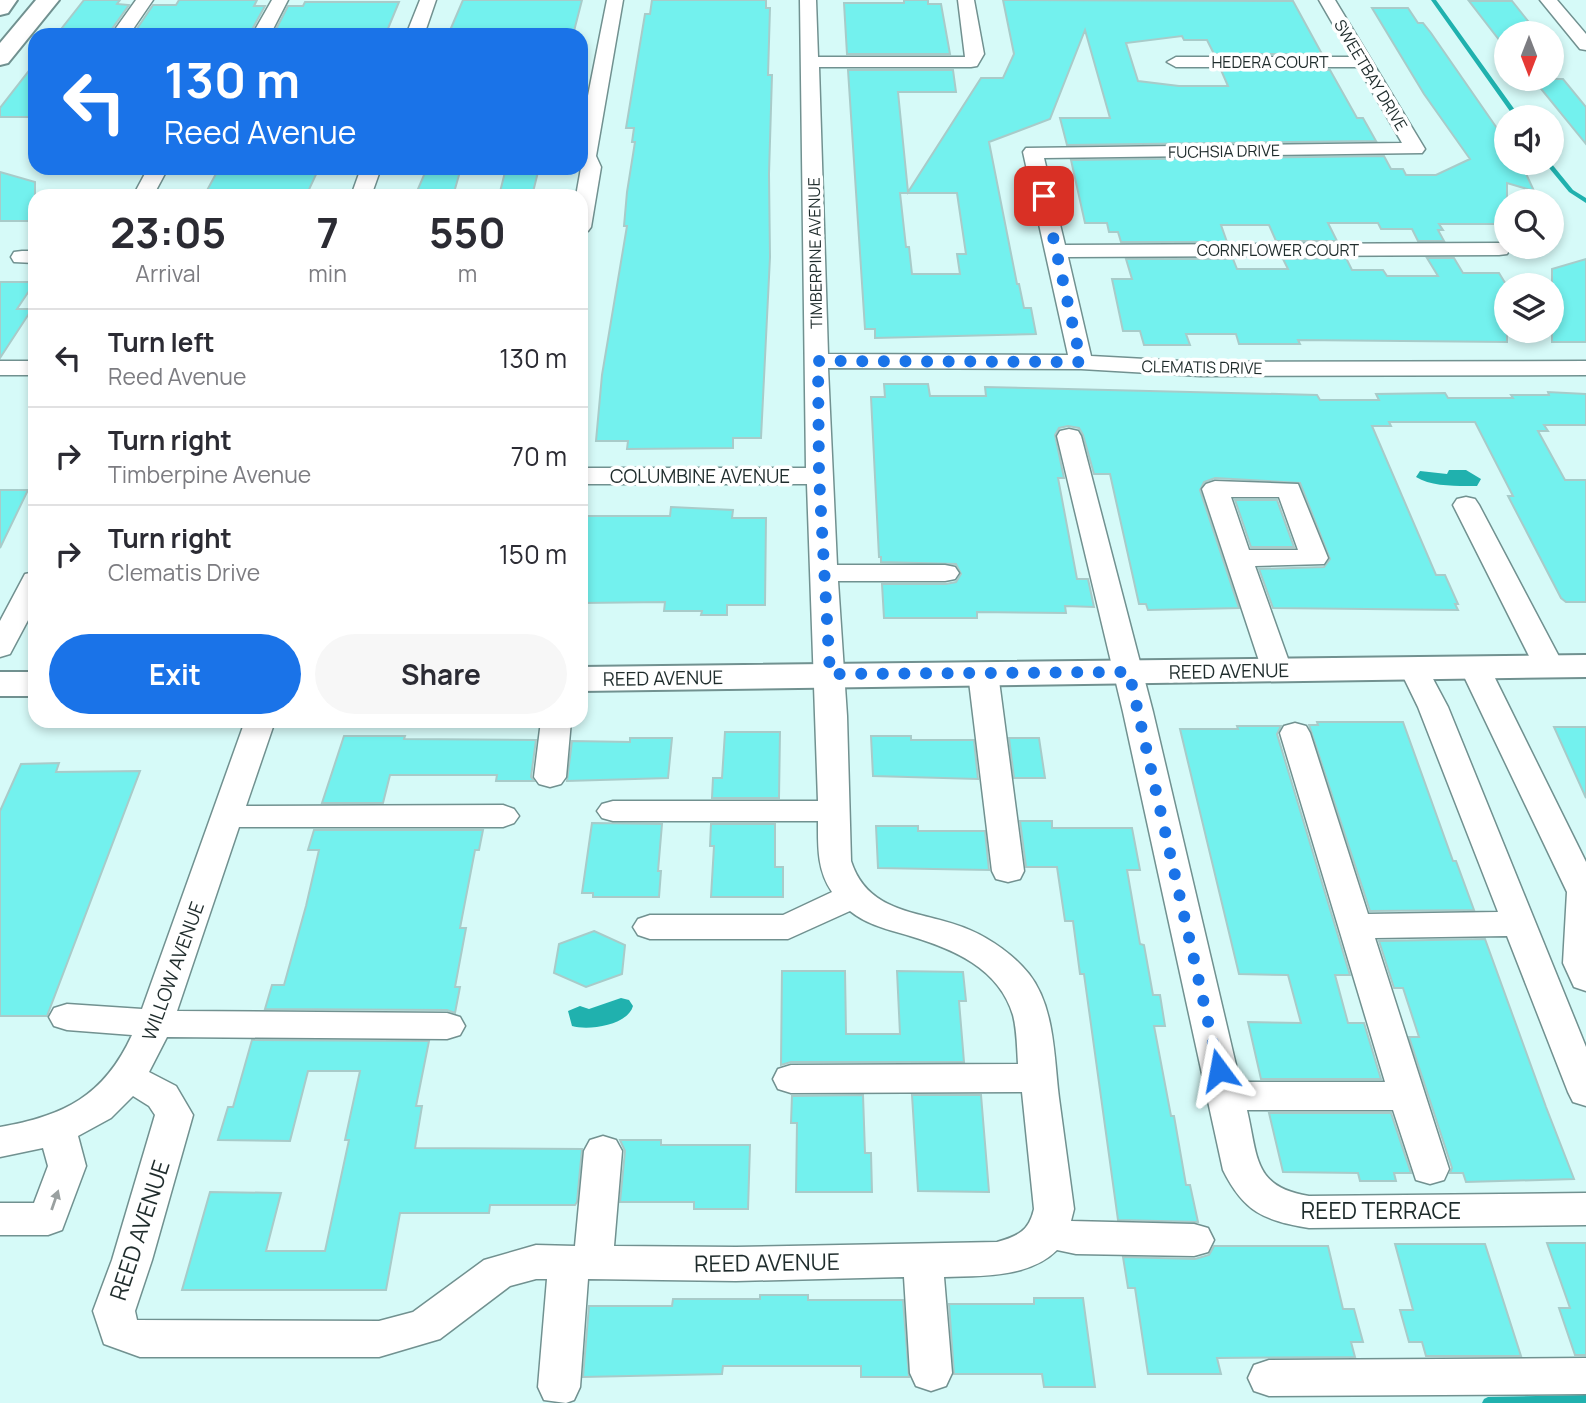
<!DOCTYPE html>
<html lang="en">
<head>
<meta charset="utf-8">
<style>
	body { margin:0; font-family:Manrope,sans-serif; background:#f7f7f7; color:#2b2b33; height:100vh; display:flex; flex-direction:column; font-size:26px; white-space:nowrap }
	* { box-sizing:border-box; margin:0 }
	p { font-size:23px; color:#7c7c81 }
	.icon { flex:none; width:38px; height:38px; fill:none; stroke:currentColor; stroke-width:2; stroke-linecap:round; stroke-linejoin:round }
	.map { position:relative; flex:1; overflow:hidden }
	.drawer { position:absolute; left:28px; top:189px; width:560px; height:539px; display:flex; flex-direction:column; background:#fff; border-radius:21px; box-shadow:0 4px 10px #0003 }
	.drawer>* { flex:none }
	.hud { position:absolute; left:28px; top:28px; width:560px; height:147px; border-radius:21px; box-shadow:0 4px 10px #0003; background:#1a73e8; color:#fff; overflow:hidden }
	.needle { width:46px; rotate:180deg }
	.controls { position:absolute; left:1494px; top:21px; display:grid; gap:14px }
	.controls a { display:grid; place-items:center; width:70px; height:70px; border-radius:50%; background:#fff; box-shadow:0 4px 10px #0003; font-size:35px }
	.pin { position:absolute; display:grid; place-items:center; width:60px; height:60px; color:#fff; margin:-30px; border-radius:14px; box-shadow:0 4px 10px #0006 }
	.me { position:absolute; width:77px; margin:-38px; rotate:347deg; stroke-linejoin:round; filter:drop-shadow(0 0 5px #0008) }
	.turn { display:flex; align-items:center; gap:24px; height:147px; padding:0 21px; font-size:32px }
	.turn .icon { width:91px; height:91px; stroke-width:2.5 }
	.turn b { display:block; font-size:49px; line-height:60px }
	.eta { display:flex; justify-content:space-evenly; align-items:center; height:119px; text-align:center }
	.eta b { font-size:42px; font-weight:700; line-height:49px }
	.cta { display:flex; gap:14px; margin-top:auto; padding:14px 21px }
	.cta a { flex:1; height:80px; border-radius:42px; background:#1a73e8; color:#fff; font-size:28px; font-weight:700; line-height:80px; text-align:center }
	.cta a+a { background:#f7f7f7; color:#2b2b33 }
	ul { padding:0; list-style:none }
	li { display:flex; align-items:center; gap:21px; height:98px; padding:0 21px; border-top:2px solid #e1e1e2 }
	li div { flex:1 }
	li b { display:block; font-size:26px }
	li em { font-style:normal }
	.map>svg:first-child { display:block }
</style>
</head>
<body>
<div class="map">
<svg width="1586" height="1403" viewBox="0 0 1586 1403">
	<rect width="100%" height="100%" fill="#d6faf8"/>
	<path fill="#20b1ae" d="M1449,470H1466L1481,479L1477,486C1458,486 1432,487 1416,477L1420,471L1447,474Z
		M621,998L629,1000L633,1006C628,1025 589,1031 572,1026L568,1011L580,1006L589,1009Z"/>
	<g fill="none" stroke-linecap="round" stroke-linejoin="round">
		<path fill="#20b1ae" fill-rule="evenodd" d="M1431,0H1436L1520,117H1514Z
			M1545,163H1551L1573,190L1586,198V203L1569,192Z
			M1586,1395V1403H1482L1484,1399L1488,1397Z"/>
	</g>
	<path fill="#73f1ee" stroke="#a8cbc9" stroke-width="2" fill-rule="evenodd" d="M84,0H120L117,4L129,5L109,33H58Z
		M179,0H257L254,6H265L249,35L134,33L153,5H176Z
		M463,0H582L573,35H448Z
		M652,0H766V8H770L768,75H772L769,174L770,257L761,438H733V448L627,449L628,441H596L602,375L627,226H624L627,192L635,142H632L634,128H626L645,14H650Z
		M904,0H928V4H941L950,54H847L844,3H904Z
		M1003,0L1293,1L1322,54H1214L1207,40H1184L1182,36L1126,43L1138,81L1179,86H1228L1221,70H1330L1357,118H1363L1376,141L1067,145L1060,118H1110L1085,30L1050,119L989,142L1017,284H1019L1024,308H1031L1036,334L875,338V329H865L848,70H953L956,92H898L908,192L981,78H1003L1014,54ZM900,193H957L966,254H957L960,274H912L909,247H906Z
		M1469,1H1512L1536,31L1507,32V50Z
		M305,2H399L387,31H381L379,35H273L288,6H303Z
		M1372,8H1408L1418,23H1423L1431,33L1501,134H1507V163H1521L1534,191L1507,183V224H1439L1443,230H1438L1444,241H1418L1412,229H1381L1378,223H1328L1337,241H1276L1269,225H1221L1227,242H1121L1118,232H1109L1107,223H1085L1071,160L1384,156L1391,169H1403L1406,175H1436L1470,159L1424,94Z
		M35,63V117H0V108Z
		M1533,79H1563L1586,107V144Z
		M283,168H319L306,196H204L218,170H282Z
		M427,168H461L453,196H415Z
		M506,168H539L532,196H499Z
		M0,172L35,182V221H0Z
		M1346,258L1352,270H1383L1387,276H1438L1427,258H1454L1463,273H1499L1507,286V342L1298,340L1300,344H1239L1236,334H1186L1190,345H1144L1140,331H1123L1112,279H1132L1126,259H1233L1237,269H1288L1283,259Z
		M1586,259V342H1552V269Z
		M0,282H35L17,309H32L0,358Z
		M884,384H928L930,396H986L985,387L1317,395L1320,400H1379L1376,394L1445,393L1448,398H1513L1511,395H1549L1548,392L1586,394V425H1544L1548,431H1538L1565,480H1586V602H1566L1561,598L1508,496H1513L1475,422H1389L1391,426H1372L1436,575H1445L1458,604H1455L1458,610L1273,608L1259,569L1324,567L1330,559L1300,483L1215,478L1204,482L1200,490L1239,608L1148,610L1146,604H1139L1110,474H1094L1083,435L1079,428L1068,426L1059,428L1055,435L1064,478H1058L1077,579H1088L1094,607L1065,606L1066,613L977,612V618H884L882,584H946L956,582L961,574L956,564L881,562V557H879L871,397H885Z
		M0,490H28L0,548Z
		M1235,500H1277L1294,547H1251Z
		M671,507L733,510L732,518H766L765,605H727V615H701L702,611H664L665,602L581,603V516H670Z
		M1317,722H1403L1453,861H1456L1474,910L1370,911L1309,725H1318Z
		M1237,726H1281L1277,734L1350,975H1335L1348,1023H1364L1381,1079H1261L1248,1022L1301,1023L1288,975L1239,974L1180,729H1238Z
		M1554,727H1586V798Z
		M725,732H780L779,798H712L713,778H722Z
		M344,736H405L404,739L536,740L531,777L534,781H496L497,775H390L383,803H322Z
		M871,736H911V740H974L978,779L873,776Z
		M630,738H672L668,778L567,781L572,741L630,742Z
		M1009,738H1039L1045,778H1014Z
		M59,763L56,772L140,771L47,1016H0V811L21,764Z
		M1020,821H1052V828H1132L1140,870H1127L1140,944L1144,945L1153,995H1160L1165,1026H1154L1171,1116H1174L1186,1185H1190L1198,1222L1118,1220L1084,974H1080L1073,921H1065L1057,867H1026Z
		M592,823L662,824L658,871H661L659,897H593V893H582Z
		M711,824H775V867H783V897H711L714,846H710Z
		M876,826H918V831H985L989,870L878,868Z
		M314,830H483L479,850H475L460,928H466L455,987H460L455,1013L447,1010L265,1009L272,985H284L306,906L319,850H308Z
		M594,931L625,945L622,974L586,987L554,973L559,944Z
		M1485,939L1546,1107L1574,1179L1466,1182L1463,1173H1450L1452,1168L1409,1037H1419L1403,988H1394L1379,941Z
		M782,971H845L846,1034H900L897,971L963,972L966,1001H959L964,1062H791L781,1065Z
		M252,1040L429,1041L416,1106H422L415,1148L582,1149L577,1202L575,1205H490L489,1213H400L386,1290H182L210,1192L281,1193L266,1251H325L349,1140H345L360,1071H308L290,1141L218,1140L228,1107H233Z
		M863,1095L865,1153H871L872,1192H796L797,1123H791L792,1096Z
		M912,1095H981L989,1192L918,1191Z
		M1269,1113H1391L1411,1173H1394L1396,1181H1360L1358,1173L1283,1172Z
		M620,1140H661V1145H750L748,1209H694V1202H620L625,1151Z
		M1547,1243H1586V1355H1575L1559,1308H1570Z
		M1395,1244H1485L1521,1356H1426L1422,1342H1409L1400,1310H1413Z
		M1214,1246H1328L1343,1309H1354L1363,1342H1351L1355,1357L1217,1358L1221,1374H1148L1135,1288H1128L1123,1257L1195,1259L1209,1255Z
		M760,1295H808V1300H903L909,1377H861V1366H723L722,1374L583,1377L589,1306H672L673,1299H760Z
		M1034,1298H1083L1095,1387H1044L1042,1374H954L949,1304H1034Z"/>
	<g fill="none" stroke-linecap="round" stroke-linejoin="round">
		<defs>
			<path id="minor" d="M136,0H153L129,35H111Z
				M272,0H288L270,35H252Z
				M420,0H436L424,35H406Z
				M607,0H623L596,156L601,167L591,227L588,231L581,233V196H576L581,168V131Z
				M800,0H816L818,57H965L958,0H974L984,54L977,66L971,67H819L828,354L1068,355L1023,152L1026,148L1402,143L1358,67H1176L1167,62L1176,57H1352L1319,0H1335L1425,149L1422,153L1044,158L1065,245L1499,243L1507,244L1510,249L1507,254L1499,255L1068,257L1091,356L1200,362L1586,361V375L1200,376L1081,369L828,368L837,565H945L955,567L959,573L955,579L945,581H838L847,716L851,861C869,917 925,910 970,930C991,939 1015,956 1029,974C1055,1007 1054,1058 1059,1098C1064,1135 1069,1172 1074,1209L1071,1221L1194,1224L1208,1228L1214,1240L1208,1252L1194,1256L1076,1254L1057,1250C1029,1278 981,1276 944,1277L952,1373L946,1386L931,1391L916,1386L910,1373L904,1277L736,1281L588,1279L580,1387L574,1400L566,1403L544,1400L538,1387L547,1279H536L510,1286L440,1339L379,1357H140L104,1344L93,1311L112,1260L155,1115L149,1106L133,1096L111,1118L78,1136L86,1166L62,1230L48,1235H0V1203H34L48,1166L43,1148L0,1157V1127C64,1116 104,1096 132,1035L67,1030L54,1026L49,1017L54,1008L67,1004L142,1009L245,721H275L246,806L503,805L514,809L519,816L514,823L503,827H239L177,1011L447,1013L460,1017L465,1026L460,1035L447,1039L167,1037L149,1072L176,1086L193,1115L152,1260L135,1311L137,1320L379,1321L413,1312L484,1260L536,1245L575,1246L584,1151L590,1140L603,1136L616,1140L622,1151L614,1246L736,1247L997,1242C1018,1236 1029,1231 1034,1209L1022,1092L791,1093L778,1089L773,1079L778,1069L791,1065L1018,1064C1017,1049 1017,1030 1013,1015C999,968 953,949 910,936C890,930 867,925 850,911L788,939H650L638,935L633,927L638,919L650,915H783L832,892C817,870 818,847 818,821H613L602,818L597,811L602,804L613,801H818L807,484H581V468H806Z
				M1540,0H1557L1586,34V50L1580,49Z
				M148,168H168L153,196H133Z
				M361,168H381L371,196H351Z
				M22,251H35V263L14,262L11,257L14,252Z
				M0,361H35V375H0Z
				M1069,429L1078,431L1081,436L1153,712L1240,1082H1385L1280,733L1284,726L1295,723L1306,726L1310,733L1368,914L1498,912L1418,707L1399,668L1404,662L1414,659L1424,662L1448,707L1586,1047V1106L1573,1102L1568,1092L1507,936L1375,938L1449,1169L1444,1180L1430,1184L1416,1180L1393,1110H1247C1258,1157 1253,1187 1309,1196L1586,1193V1225L1309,1228C1263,1220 1244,1212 1223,1170L1123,712L1057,436L1060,431Z
				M1215,481L1298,484L1328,558L1324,564L1255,566L1292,670L1287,676L1277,679L1267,676L1262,670L1202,489L1206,484ZM1231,497H1279L1298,550H1249Z
				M1466,497L1475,499L1479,505L1564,666L1559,672L1549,675L1539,672L1534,666L1453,505L1457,499Z
				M35,572V607L10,654L0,657V621L25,574Z
				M1475,659L1485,662L1490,668L1586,862V991L1574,987L1563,963L1567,892L1460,668L1465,662Z
				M983,664L993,667L998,673L1024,871L1020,879L1008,882L996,879L992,871L968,673L973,667Z
				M541,721H571L566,777L561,784L550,787L539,784L534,777Z
				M1586,1358V1394L1269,1396L1254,1391L1248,1378L1254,1365L1269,1360Z"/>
			<path id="major" d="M1586,655V677L581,691V667Z
				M0,672H35V696H0Z"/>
			<path id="highway" d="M0,0H17L8,13L0,15Z
				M36,0H59L8,63L0,65V43Z"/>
		</defs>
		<use href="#minor" stroke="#719190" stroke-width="3"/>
		<use href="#major" stroke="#719190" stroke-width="4"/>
		<use href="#highway" stroke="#719190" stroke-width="4"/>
		<use href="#minor" fill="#fff" fill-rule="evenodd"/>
		<use href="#major" fill="#fff" fill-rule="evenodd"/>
		<use href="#highway" fill="#fff" fill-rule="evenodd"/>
	</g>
	<defs><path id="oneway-solid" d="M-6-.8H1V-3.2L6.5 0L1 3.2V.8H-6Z" transform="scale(1.75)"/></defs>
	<use fill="#9aa0a0" href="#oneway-solid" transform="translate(55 1200) rotate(-71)"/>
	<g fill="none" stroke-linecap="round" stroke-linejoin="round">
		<path stroke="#1a73e8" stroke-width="12" stroke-dasharray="0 21.6" d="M1044,196L1081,362L818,361L819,476L830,674L1129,672L1219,1070"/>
	</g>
	<g text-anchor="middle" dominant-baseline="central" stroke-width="7" stroke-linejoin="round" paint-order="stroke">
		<g font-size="16" fill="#1f2c2c" stroke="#fff">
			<text x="1270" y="62">HEDERA COURT</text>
			<text transform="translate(1371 75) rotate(59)">SWEETBAY DRIVE</text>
			<text transform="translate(1224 151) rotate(-1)">FUCHSIA DRIVE</text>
			<text x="1278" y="250">CORNFLOWER COURT</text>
			<text transform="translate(815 253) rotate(-91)">TIMBERPINE AVENUE</text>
			<text transform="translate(1202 367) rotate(1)">CLEMATIS DRIVE</text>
		</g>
		<g font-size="19" fill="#1f2c2c" stroke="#fff">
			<text x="700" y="476">COLUMBINE AVENUE</text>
			<text transform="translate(1229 671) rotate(-1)">REED AVENUE</text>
			<text transform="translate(663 678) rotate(-1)">REED AVENUE</text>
			<text transform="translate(173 971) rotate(-70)">WILLOW AVENUE</text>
		</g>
		<g font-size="23" fill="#1f2c2c" stroke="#fff">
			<text x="1381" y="1210">REED TERRACE</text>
			<text transform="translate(139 1230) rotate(-72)">REED AVENUE</text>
			<text transform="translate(767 1262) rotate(-1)">REED AVENUE</text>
		</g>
	</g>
</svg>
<div class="controls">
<a><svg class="needle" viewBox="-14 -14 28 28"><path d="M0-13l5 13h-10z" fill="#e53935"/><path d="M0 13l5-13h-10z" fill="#7c7c81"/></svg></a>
<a><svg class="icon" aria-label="sound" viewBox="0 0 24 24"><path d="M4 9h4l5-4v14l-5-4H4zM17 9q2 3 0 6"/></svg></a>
<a><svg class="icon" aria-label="search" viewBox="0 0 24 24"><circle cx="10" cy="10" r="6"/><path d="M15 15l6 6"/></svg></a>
<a><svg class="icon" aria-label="layers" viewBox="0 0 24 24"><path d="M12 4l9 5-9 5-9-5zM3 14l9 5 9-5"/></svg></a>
</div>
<div class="pin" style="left:1044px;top:196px;background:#d93025"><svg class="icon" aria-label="arrive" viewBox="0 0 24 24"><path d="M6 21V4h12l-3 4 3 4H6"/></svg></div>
<svg class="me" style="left:1219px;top:1070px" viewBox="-20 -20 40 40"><path d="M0-17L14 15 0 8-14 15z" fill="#1a73e8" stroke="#fff" stroke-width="4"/></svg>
<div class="hud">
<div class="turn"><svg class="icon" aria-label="left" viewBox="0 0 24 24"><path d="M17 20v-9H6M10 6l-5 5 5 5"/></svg><div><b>130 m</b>Reed Avenue</div></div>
</div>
<section class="drawer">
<div class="eta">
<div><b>23:05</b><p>Arrival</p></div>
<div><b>7</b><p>min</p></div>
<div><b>550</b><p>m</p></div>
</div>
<ul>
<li><svg class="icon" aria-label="left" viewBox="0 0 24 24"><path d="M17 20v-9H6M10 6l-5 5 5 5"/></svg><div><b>Turn left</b><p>Reed Avenue</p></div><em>130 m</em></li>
<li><svg class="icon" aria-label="right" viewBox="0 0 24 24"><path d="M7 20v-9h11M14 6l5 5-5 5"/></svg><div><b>Turn right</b><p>Timberpine Avenue</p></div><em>70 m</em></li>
<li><svg class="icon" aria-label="right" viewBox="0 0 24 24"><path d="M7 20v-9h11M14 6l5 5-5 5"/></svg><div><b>Turn right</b><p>Clematis Drive</p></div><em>150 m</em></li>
</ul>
<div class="cta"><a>Exit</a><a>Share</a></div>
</section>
</div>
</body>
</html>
